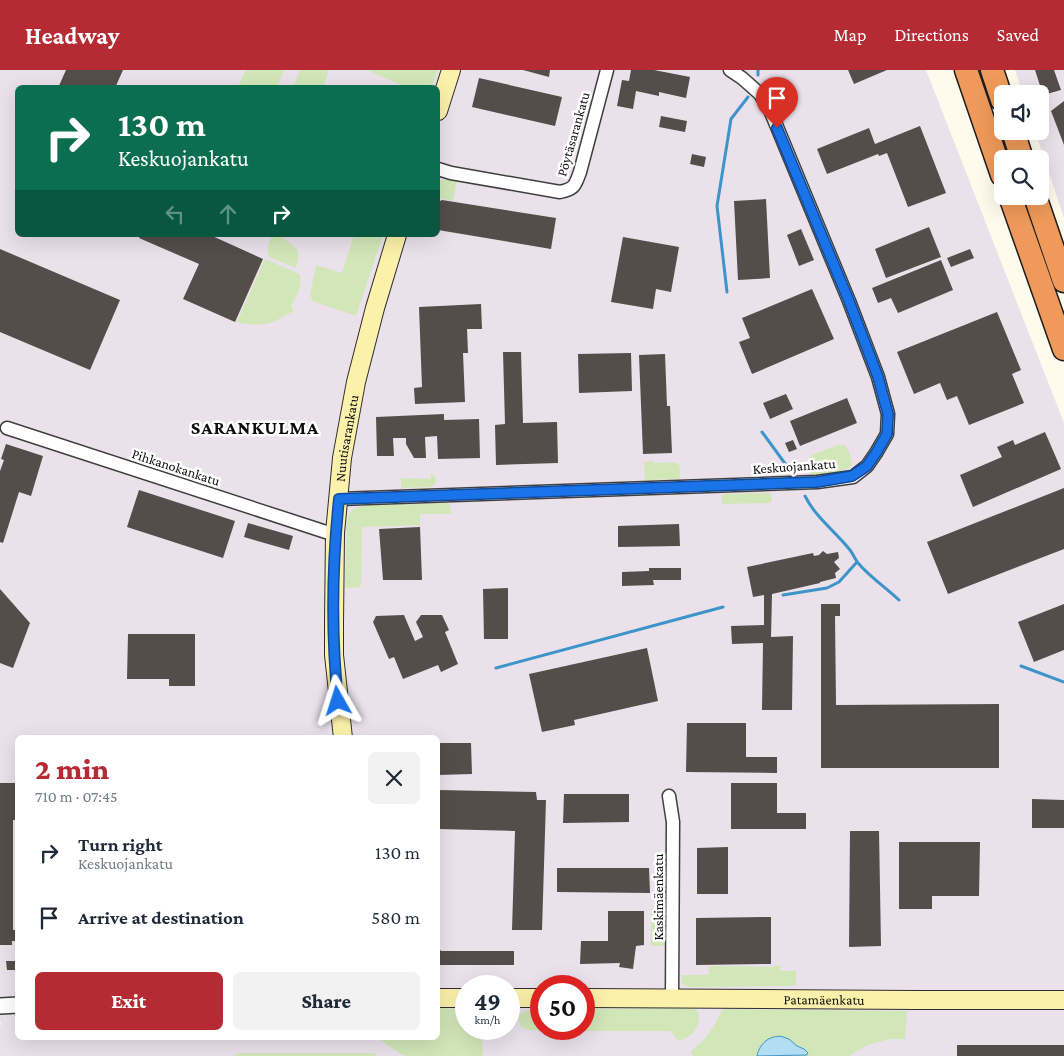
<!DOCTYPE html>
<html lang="en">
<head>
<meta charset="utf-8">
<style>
	body { margin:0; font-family:"Crimson Pro",serif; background:#f2f2f3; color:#1f2937; height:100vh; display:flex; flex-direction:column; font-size:19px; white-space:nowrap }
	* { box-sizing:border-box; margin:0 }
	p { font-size:16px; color:#747a83 }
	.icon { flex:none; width:28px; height:28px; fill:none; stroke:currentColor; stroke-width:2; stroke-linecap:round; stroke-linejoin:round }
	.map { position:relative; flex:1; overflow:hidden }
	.sheet { position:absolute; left:15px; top:665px; width:425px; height:305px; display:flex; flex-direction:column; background:#fff; border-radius:8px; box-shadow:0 5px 20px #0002 }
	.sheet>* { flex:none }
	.banner { position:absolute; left:15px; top:15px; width:425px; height:152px; border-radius:8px; box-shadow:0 5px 20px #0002; background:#0b6e4f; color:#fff; overflow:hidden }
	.tools { position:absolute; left:994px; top:15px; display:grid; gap:10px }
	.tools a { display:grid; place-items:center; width:55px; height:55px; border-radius:8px; background:#fff; box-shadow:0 5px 20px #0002; font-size:25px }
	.speed { position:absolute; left:455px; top:905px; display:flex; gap:10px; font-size:25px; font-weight:700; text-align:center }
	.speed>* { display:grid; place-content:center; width:65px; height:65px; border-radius:50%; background:#fff; box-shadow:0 5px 20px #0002; line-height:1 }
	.speed small { font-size:12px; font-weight:400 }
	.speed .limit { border:8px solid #d22; background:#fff; color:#111 }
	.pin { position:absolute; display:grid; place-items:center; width:42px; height:42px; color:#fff; margin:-51px -21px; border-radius:50% 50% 50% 0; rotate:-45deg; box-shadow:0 0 5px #0007 }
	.pin .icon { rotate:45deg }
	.me { position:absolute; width:55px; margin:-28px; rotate:354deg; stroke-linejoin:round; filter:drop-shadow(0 0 4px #0008) }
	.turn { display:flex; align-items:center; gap:18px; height:105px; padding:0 20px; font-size:22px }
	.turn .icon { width:65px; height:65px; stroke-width:2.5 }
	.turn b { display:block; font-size:35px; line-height:42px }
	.lanes { display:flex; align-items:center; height:48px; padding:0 20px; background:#0003; justify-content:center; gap:25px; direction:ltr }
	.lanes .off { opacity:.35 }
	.round { display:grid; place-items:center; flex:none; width:52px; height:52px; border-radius:8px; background:#f2f2f3 }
	.head { display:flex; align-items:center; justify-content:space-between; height:85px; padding:0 20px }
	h1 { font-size:30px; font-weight:800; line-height:38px; color:#b62a34 }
	.cta { display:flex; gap:10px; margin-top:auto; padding:10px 20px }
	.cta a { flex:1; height:58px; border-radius:8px; background:#b62a34; color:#fff; font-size:20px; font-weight:800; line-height:58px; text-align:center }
	.cta a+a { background:#f2f2f3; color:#1f2937 }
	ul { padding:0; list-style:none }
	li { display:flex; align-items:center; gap:15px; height:65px; padding:0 20px }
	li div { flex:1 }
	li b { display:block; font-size:19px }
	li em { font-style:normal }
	header { display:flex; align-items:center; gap:30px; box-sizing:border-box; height:70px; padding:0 25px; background:#b62a34; color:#fff }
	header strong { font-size:24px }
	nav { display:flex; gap:28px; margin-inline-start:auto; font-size:18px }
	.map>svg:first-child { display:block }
</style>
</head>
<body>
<header>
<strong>Headway</strong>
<nav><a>Map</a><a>Directions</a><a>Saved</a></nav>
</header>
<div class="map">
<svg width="1064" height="986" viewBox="0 0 1064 986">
	<rect width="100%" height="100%" fill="#fefaec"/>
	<path fill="#eae1eb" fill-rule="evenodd" d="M0,0H926L1064,353V986H0V955H1V953L0,952ZM18,18H438V165H18ZM18,668H438V968H18ZM466,916H509V959H466ZM541,916H584V959H541Z
		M1015,0H1064V148L1035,61H1040V24H1023Z"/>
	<path fill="#d1e7b8" d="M246,0H284L277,17H238Z
		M300,0H329L323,17H293Z
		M367,0H438L432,17H406Z
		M446,110L457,111L453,131L438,128V111Z
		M272,165H280C284,170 297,176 298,182C299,186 297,194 296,198L271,188L268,185V176Z
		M354,165H383L356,246L321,234L313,231L310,225L316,195L342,203Z
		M265,189L299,204C304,215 296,226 291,236L294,240C273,254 262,258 237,252Z
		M839,375H844L849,381L852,394L851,396C839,404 825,406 811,405L809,402V387L816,383Z
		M654,391V393C660,393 677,391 679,395C681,398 680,405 680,408L679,409L645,410L644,392Z
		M431,404L434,405L436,410L435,414L430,417L401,418V408L430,409Z
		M769,423L771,425L772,429L771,432L768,433L722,434L721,431L723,424Z
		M447,433L450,435L451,444H420V455L362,457L361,515L360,517L347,518L345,517L347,450C351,435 361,436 374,435Z
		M651,839H664V876H651Z
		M780,895L781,901H796V915L789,916L689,917L684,915L681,911L682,905H709V896L774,897V896Z
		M438,938L466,939V959H496C494,965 488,964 482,965L483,986H404L377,968H438Z
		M692,938L696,939C705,954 692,968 678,971L671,961H552L527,960L521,957L517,948C522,939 532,940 541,939V959H584V939Z
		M723,939L907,941L905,969H889L867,975L849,986H692L691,981L705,969L714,956Z
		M238,983H374L376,984L377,986H234L235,984Z"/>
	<path fill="#b3ddf3" stroke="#3d94c8" d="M780,966L789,969L797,976L804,979L808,983L807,985L757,986C758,979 764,970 771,968C774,966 777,967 780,966Z"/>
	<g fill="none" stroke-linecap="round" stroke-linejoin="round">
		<path stroke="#3d94c8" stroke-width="3" d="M758,0V5
			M727,222L717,136L731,49L748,27
			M762,362L789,399
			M805,426C816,448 835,461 850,480C853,484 855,489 858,493C870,507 885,517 899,530
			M783,525L827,518L839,512L857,492
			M1021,596L1064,612
			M496,598L723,537"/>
	</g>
	<path fill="#544d49" d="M66,0H123L115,18H58Z
		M523,0H550L549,7Z
		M631,0H654L690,7L686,28L659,22V26L636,21L633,39L617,36L622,10L629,11Z
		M848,0H887L854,14Z
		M1035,0H1054L1061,20L1043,25Z
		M479,8L562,27L555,56L472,37Z
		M1064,31V75L1051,41Z
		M661,46L687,51L685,62L659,57Z
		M920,56L946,123L908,137L887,83L879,86L878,84L827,104L817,79L869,58L875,74Z
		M692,84L706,87L704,97L690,94Z
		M766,129L770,208L738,210L734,131Z
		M442,130L556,148L551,179L438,160V132Z
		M929,157L941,187L886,208L875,179Z
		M801,159L814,190L799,196L787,165Z
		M141,165H210L263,189L235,252L183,229L199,194L139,168Z
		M623,167L679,177L671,222L656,219L653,239L611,232Z
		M0,179L120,230L90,300L0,262Z
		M970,179L974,188L951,197L947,188Z
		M941,190L953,220L898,243L891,228L878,233L872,218Z
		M812,219L834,269L752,304L739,272L750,268L742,248Z
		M481,234L482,259H467L468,283H463L465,332L415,334L414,318L422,317L419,237Z
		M997,242L1021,300L1012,304L1024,333L969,355L957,326L947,330L940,313L914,324L897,282Z
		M503,282H521L523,353L557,352L558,393L496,395L495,355L505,354Z
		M631,283L632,321L579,323L578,284Z
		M665,284L667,336H670L672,383L643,384L639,285Z
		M786,324L793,339L770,349L763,333Z
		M847,328L857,353L800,376L790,351Z
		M444,344V350L479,349L480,388L438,389L437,366L425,367L426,388H414L406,374V368H393L394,386H377L376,347Z
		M1045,362L1061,399L973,437L960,405L1002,387L997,377L1013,370L1015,375Z
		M793,370L797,379L789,382L785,373Z
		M6,374L43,386L31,426L19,422L3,473L0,472V401L4,390L1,389Z
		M1064,418V479L948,524L927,472Z
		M139,420L235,451L223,488L127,457Z
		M248,453L293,466L289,480L244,467Z
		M679,454L680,476L618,477V456Z
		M420,457L422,510H383L379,459Z
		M823,481L827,484L838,482L839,488L834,492L840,499L835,503L836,508L820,512V513L772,524L771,567L793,566L792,640H762L763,573L732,574L731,556L764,555V525L753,527L747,497L813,483L814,486L819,485Z
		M649,498H681V510H653L654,515L622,516V502L649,501Z
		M508,518V569H484L483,519Z
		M0,519L30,553L13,598L0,593Z
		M821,534H840V546H835L836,635L999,634V698H821Z
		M1064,534V580L1034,592L1018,552Z
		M404,545L415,571L423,567L416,552L421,545H442L449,560L445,562L458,594L441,602L438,595L403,609L394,587L389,589L373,552L376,546Z
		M128,564H195V616H169V609H127Z
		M647,578L658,631L574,650L575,655L542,662L529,604Z
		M687,653H746V687H777V703L686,702Z
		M438,673H471L472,704L438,705Z
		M0,713H18V750H13V860H18V871H12V875H0Z
		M731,713H777V743H806V759H731Z
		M438,720L536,722L537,730H546L542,860H512L515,761L438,759Z
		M564,724H629V752L563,753Z
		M1032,729L1064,730V758H1032Z
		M850,761H879L881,876L849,877Z
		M899,772H980L979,826H932V839H899Z
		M728,777V824H697V778Z
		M557,798H649L650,823L557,822Z
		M608,841H644V875L636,876L633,899L619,897L620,893L580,894L581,871H608Z
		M771,847V894L696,895V848Z
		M438,877L441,881H514V895H438Z
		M6,891H17V900H7Z
		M957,975H1064V986H957Z"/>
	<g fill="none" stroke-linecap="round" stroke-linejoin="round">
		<defs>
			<path id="minor" d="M438,99L451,103L560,122C575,119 575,115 580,102L607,0
				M7,358L326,462L335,463
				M339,429L817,412L853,407L867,396L876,383L887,364L888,344L878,307L849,231L770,40L760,24L742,8L730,0
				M669,726L673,752L672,928"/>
			<path id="tertiary" d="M0,936L18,935"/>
			<g id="secondary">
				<path d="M438,41L451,0"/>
				<path id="s1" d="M343,668L334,585V553L335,463L342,388L356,312L375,238L397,165"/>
				<path d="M438,928H466"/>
				<path d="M509,928H541"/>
				<path id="s2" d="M584,928L916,930H1064"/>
			</g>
			<path id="motorway" d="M966,0L1002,105
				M992,0L1002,30
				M1013,61L1022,89
				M1010,126L1064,279
				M1035,126L1064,211"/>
		</defs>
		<use href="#minor" stroke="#3f3f3f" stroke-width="15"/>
		<use href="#tertiary" stroke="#3f3f3f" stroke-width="18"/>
		<use href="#secondary" stroke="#2e2e2e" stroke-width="20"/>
		<use href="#motorway" stroke="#1d1d1d" stroke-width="25"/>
		<use href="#minor" stroke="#fff" stroke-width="12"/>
		<use href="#tertiary" stroke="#fff" stroke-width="15"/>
		<use href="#secondary" stroke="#fcf1aa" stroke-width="18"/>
		<use href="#motorway" stroke="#ef9a5a" stroke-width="22"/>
	</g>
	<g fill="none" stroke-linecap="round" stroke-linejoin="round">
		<defs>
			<path id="route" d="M338,631C331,564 332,496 339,429L817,412L852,406L867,396L876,383L887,364L888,344L878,307L849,231L777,58"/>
		</defs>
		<use href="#route" stroke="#114b97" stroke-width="12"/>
		<use href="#route" stroke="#1a73e8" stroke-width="9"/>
	</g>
	<g text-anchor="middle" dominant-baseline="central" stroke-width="5" stroke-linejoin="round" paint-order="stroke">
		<g font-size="14" fill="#0c0c0c" stroke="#fff">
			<text transform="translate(573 64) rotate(-74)">Pöytäsarankatu</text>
			<text stroke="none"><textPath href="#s1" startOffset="301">Nuutisarankatu</textPath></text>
			<text transform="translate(794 396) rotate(-4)">Keskuojankatu</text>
			<text transform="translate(176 397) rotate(18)">Pihkanokankatu</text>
			<text transform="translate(658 827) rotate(-90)">Kaskimäenkatu</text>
			<text stroke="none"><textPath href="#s2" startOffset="240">Patamäenkatu</textPath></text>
		</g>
		<g font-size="19" font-weight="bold" letter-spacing="1" fill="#0c0c0c" stroke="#fff">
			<text x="255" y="357">SARANKULMA</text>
		</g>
	</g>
</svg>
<div class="tools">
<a><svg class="icon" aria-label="sound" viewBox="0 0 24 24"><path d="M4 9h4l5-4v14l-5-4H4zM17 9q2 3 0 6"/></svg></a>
<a><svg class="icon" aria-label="search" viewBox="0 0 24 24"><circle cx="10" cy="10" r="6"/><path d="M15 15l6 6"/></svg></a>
</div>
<div class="speed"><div>49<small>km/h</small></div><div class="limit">50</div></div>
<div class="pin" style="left:777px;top:58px;background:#d93025"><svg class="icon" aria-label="arrive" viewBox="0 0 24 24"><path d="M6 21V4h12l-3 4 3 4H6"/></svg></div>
<svg class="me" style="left:338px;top:631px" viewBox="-20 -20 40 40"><path d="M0-17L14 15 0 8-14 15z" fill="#1a73e8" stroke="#fff" stroke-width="4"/></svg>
<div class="banner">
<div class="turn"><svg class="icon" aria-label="right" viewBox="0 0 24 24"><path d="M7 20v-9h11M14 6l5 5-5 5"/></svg><div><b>130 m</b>Keskuojankatu</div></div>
<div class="lanes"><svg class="icon off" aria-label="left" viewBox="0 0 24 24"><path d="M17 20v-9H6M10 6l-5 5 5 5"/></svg><svg class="icon off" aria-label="ahead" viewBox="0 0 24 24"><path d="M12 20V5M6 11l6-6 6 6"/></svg><svg class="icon" aria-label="right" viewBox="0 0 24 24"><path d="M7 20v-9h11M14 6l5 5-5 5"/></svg></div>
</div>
<section class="sheet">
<div class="head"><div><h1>2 min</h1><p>710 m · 07:45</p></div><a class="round"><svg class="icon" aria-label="close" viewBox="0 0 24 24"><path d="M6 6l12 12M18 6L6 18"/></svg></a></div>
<ul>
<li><svg class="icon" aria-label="right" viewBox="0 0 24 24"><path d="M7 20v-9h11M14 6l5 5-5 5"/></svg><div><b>Turn right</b><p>Keskuojankatu</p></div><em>130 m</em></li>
<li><svg class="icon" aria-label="arrive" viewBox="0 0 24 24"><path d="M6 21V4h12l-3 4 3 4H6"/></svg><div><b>Arrive at destination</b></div><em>580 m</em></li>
</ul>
<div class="cta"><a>Exit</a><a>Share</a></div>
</section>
</div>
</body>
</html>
